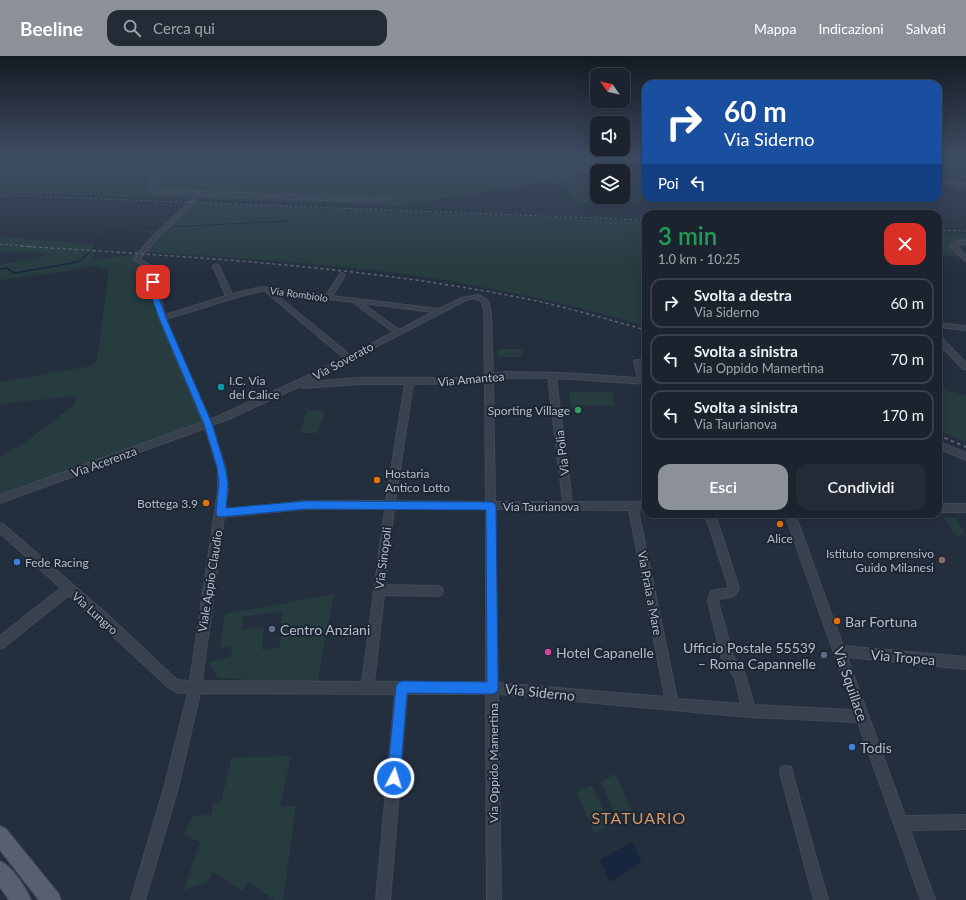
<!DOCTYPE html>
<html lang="it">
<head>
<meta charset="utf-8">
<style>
	body { margin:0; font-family:Lato,sans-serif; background:#242b36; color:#f1f3f6; height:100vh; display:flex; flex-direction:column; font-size:15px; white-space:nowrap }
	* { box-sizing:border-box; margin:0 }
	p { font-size:13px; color:#a0a4aa }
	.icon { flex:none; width:22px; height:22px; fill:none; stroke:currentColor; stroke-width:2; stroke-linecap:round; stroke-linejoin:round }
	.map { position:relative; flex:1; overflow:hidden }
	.side { position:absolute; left:642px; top:154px; width:300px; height:308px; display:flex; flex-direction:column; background:#1b232e; border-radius:12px; box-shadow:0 4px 16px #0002,0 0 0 1px #39404a }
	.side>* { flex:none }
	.hud { position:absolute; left:642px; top:24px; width:300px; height:122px; border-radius:12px; box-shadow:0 4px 16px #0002,0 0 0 1px #39404a; background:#1a4fa0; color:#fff; overflow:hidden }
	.needle { width:26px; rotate:304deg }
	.buttons { position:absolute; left:590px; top:12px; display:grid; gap:8px }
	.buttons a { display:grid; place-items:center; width:40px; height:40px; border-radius:8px; background:#1b232e; box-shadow:0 4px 16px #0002,0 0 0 1px #39404a; font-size:20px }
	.pin { position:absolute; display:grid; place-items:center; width:34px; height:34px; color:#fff; margin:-17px; border-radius:8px; box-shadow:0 2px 6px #0006 }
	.me { position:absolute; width:44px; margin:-22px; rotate:5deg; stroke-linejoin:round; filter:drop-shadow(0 0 3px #0008) }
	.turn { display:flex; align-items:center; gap:14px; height:84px; padding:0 16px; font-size:18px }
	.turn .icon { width:52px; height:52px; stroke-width:2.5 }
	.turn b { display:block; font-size:28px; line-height:34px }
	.then { display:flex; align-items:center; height:38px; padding:0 16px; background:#0003; gap:8px; font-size:15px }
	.round { display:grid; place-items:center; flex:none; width:42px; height:42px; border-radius:12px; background:#242b36 }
	.head { display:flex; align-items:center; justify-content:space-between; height:68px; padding:0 16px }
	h1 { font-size:24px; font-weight:600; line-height:30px; color:#1e9e55 }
	.cta { display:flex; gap:8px; margin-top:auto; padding:8px 16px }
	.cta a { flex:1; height:46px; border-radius:12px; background:#8c9099; color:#fff; font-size:16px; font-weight:600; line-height:46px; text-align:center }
	.cta a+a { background:#242b36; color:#f1f3f6 }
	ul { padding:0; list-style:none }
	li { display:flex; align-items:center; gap:12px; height:50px; margin:0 8px 6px; padding:0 8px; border:2px solid #39404a; border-radius:12px }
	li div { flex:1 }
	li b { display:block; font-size:15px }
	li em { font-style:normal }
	header { display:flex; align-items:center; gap:24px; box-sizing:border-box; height:56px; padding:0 20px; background:#8c9099; color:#fff }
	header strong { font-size:19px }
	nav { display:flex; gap:22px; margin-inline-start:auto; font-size:14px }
	.search { width:280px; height:36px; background:#242b36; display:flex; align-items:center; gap:10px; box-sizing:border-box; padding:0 14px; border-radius:12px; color:#a0a4aa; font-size:15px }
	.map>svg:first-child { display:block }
</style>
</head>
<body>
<header>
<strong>Beeline</strong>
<div class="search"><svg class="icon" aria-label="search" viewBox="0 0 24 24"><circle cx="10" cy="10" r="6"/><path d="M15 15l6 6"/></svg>Cerca qui</div>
<nav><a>Mappa</a><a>Indicazioni</a><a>Salvati</a></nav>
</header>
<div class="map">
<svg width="966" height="844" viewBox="0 0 966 844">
	<rect width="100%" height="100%" fill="#242f3e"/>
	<path fill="#263c3f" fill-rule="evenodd" d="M0,100H646V107L627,108L601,112L590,117L570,121L597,118V141H623V117L630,116L644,140V144C633,149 625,144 613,143C608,143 604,147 599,148C589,149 580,146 571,143L562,122L401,150L0,136Z
		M193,147L646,165V270C574,249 499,232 424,221C331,207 237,202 143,196Z
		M938,177L966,178V185L949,186L948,188L959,201L938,199Z
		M0,181L94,188V203L134,199L132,203L144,210L203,367L0,438V401L26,386L75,348L76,340L0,348V326L91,310L97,306L109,214L94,209L62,216L0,224V209L51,199L37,197L0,196Z
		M498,293H522V301H498Z
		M938,325L947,334L966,340V386L938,374Z
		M569,336H612L615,350H571Z
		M307,354L325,355L318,377H300Z
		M944,461L956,462L966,479H955Z
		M334,538L317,627L218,622L208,606L231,601L232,590L220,592L225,558ZM282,555L280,591L262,594L264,571L242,574L243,561Z
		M291,700L280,750H296L283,844H274L248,826L243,835L214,816L207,826L184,834L200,786L184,779L193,760L211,759L213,747L221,746L232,701Z
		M615,718L633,757L618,764L601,726Z
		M592,729L610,770L594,777L577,736Z"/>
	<path fill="#17263c" d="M632,786L642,806L610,826L600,804Z"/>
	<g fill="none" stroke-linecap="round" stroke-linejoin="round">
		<path stroke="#17263c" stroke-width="1" d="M169,171L287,165
			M99,186L111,175L118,173L161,172"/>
		<path stroke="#17263c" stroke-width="1.5" d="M93,192L96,190
			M0,213L6,212L15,217L72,207L82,204L90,195"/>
		<path stroke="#3a4453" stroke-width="5.5" stroke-dasharray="5.5 2.5" stroke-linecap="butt" d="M191,147L197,141"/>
		<defs>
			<path id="minor" d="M157,100H161L155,131L160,134L376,142L388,141L391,143L376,146L159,138L152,135L149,131Z
				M938,107H966V109H938Z
				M938,121L966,128V132L938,124Z
				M189,146L194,147L159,180L140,203L153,211L165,259L226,240L213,210L216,208L219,210L232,238L261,231L326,239L340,218L342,217L345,219L332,240L439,253L462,242L478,239L486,243L489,247L491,257L493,318L504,316L564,317L638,322L634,306L635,304H641L646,322V328L556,322L572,446H646V454H638L677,643L741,648L735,622L722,603L708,545L711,535L729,532L705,458H715L739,532C736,542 729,542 719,543L718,545L733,600L744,615L754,649L854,654L785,458H795L843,590L966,601V613L847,601L905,760L966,759V773L910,774L935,844H921L858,666L749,661L498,638L501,844H487L486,638H407L390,844H376L395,638L200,637L178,732L145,844H131L164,732L188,637H179L169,632L69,539L4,591L0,593V580L61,532L0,477V467L3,468L110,561L177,624L190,625L218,434V414L205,372L0,447V439L203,366L159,262L147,212L133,203L155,178ZM261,235H265L344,302L316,316L210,364L166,263L241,240ZM274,237L354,246L355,248L394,276L350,299ZM474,242L481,245L484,252L485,321L470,322H359L308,326L466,244ZM362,247L433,256L399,274ZM496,322H548L563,446H495L493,324ZM485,327L486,446L395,445L413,328ZM359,328H405L386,445H306L225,453L228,434L226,414L212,369L229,363L300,330L303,332ZM306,453H385L362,626L202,625L224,461ZM394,453H486V626H374L384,539L438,540L442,538L443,535L442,532L438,530L385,529ZM495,453L629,454L665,641L498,627Z
				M966,184V188L956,189L966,200V205L954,195L950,189L954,186Z
				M938,267L966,270V274L938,271Z
				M938,281H941L966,307V313H963L938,287Z
				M938,385L966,397V404L938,392Z
				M938,448H966V456H938Z
				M786,710L791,711L792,716L828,844H814L780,716L781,711Z"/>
			<path id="major" d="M0,770L6,773L58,837L61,844H39L0,794Z
				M0,805C12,810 26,832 31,844H9L0,831Z"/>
		</defs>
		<use href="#minor" stroke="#414a57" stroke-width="2"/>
		<use href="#major" stroke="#414a57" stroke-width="2"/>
		<use href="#minor" fill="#38414e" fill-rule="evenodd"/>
		<use href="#major" fill="#56606e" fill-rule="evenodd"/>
		<path stroke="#5a6575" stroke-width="1" stroke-dasharray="2.5 2.5" stroke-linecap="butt" d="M0,139L646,164
			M938,174L966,175
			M0,188L35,191"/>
		<path stroke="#5a6575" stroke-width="1.5" stroke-dasharray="3 3" stroke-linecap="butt" d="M21,190C187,201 353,209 517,241C560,249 603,262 646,274"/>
		<path stroke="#5a6575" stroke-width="2" stroke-dasharray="3.5 3.5" stroke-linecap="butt" d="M938,379L966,391"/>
	</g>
	<linearGradient id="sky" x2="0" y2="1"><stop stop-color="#141a22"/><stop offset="0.46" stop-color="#3f4d63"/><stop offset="1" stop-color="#3f4d63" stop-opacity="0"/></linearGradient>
	<rect width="966" height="219" fill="url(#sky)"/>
	<path fill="#1a73e8" stroke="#114b97" d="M151,224L156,226L160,245L166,262L212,368L225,411L228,427L226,452L306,445L491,446L494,447L496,450L498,632L497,636L492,638L407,637L400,722L399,727L394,729L389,727L387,722L396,631L398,627L402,625L487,626L486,454L306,453L221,461L217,460L216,457L219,427L217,411L204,368L159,262L153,245Z"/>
	<circle fill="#0f9aa8" stroke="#1d2633" stroke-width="1.5" cx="221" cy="331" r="4"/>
	<circle fill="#2e9e5b" stroke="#1d2633" stroke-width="1.5" cx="578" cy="354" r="4"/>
	<g fill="#e8710a" stroke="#1d2633" stroke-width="1.5">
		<circle cx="377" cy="424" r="4"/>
		<circle cx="206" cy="447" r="4"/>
		<circle cx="780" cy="468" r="4"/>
		<circle cx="837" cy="565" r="4"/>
	</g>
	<circle fill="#8d6e63" stroke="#1d2633" stroke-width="1.5" cx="942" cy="504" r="4"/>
	<g fill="#3f7fe0" stroke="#1d2633" stroke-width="1.5">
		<circle cx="17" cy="506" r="4"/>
		<circle cx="852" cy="691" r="4"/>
	</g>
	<g fill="#5c6f8a" stroke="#1d2633" stroke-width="1.5">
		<circle cx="272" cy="573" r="4"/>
		<circle cx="824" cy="599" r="4"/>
	</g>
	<circle fill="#d1479c" stroke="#1d2633" stroke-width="1.5" cx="548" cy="596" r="4"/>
	<g text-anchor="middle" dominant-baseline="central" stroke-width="4" stroke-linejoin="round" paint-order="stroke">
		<g font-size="10" fill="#b4bcc9" stroke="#1d2633">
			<text transform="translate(299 238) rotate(8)">Via Rombiolo</text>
		</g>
		<g font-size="12" fill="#b4bcc9" stroke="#1d2633">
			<text transform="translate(343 305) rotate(-28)">Via Soverato</text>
			<text transform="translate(471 323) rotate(-5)">Via Amantea</text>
			<text transform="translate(562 397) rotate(-97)">Via Polia</text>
			<text transform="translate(104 406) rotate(-20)">Via Acerenza</text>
			<text x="541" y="450">Via Taurianova</text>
			<text transform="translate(383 502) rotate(-83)">Via Sinopoli</text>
			<text transform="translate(210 525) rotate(-81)">Viale Appio Claudio</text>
			<text transform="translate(650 537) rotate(79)">Via Praia a Mare</text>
			<text transform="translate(95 557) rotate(42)">Via Lungro</text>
			<text transform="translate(493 707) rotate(-90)">Via Oppido Mamertina</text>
		</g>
		<g font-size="12" fill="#b4bcc9" stroke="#1d2633" text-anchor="start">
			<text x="229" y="324">I.C. Via<tspan x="229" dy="14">del Calice</tspan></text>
			<text x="570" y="354" text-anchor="end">Sporting Village</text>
			<text x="385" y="417">Hostaria<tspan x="385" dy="14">Antico Lotto</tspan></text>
			<text x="198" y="447" text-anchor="end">Bottega 3.9</text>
			<text x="780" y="482" text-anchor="middle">Alice</text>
			<text x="934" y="497" text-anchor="end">Istituto comprensivo<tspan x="934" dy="14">Guido Milanesi</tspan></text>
			<text x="25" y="506">Fede Racing</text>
		</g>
		<g font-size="14" fill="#b4bcc9" stroke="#1d2633" text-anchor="start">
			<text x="845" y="565">Bar Fortuna</text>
			<text x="280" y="573">Centro Anziani</text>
			<text x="816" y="591" text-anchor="end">Ufficio Postale 55539<tspan x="816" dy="16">– Roma Capannelle</tspan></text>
			<text x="556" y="596">Hotel Capanelle</text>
			<text x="860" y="691">Todis</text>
		</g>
		<g font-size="14" fill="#b4bcc9" stroke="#1d2633">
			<text transform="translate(903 601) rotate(5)">Via Tropea</text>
			<text transform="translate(851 628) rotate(71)">Via Squillace</text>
			<text transform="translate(540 636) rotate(6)">Via Siderno</text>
		</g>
		<g font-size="16" letter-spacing="1" fill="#d59563" stroke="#1d2633">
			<text x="639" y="761">STATUARIO</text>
		</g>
	</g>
</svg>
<div class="buttons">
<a><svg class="needle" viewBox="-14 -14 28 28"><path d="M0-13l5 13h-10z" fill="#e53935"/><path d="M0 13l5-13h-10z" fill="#a0a4aa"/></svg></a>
<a><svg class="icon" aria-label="sound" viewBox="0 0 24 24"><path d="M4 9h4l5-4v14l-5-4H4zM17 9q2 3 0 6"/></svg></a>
<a><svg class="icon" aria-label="layers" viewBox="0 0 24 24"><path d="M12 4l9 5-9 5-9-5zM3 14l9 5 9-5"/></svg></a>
</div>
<div class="pin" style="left:153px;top:226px;background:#d93025"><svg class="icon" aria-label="arrive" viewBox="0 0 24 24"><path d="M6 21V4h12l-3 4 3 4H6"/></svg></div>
<svg class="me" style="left:394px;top:722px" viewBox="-20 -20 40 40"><circle r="17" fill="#1a73e8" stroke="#fff" stroke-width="3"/><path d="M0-11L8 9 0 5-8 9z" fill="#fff"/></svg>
<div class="hud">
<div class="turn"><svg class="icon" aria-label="right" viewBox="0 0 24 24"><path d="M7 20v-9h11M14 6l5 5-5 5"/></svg><div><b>60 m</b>Via Siderno</div></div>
<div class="then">Poi<svg class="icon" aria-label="left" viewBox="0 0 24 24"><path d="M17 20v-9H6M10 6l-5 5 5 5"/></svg></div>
</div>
<section class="side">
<div class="head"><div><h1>3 min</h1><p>1.0 km · 10:25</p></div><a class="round" style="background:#d93025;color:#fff"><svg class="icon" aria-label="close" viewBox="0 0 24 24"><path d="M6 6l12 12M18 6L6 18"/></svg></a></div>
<ul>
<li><svg class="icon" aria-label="right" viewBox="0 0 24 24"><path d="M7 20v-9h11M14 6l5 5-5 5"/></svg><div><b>Svolta a destra</b><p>Via Siderno</p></div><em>60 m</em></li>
<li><svg class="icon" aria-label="left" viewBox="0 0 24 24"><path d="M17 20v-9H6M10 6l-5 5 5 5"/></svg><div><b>Svolta a sinistra</b><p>Via Oppido Mamertina</p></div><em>70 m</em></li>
<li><svg class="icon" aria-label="left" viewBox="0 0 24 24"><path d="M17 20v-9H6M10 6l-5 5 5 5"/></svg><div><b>Svolta a sinistra</b><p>Via Taurianova</p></div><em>170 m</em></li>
</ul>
<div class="cta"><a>Esci</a><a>Condividi</a></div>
</section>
</div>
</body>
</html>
